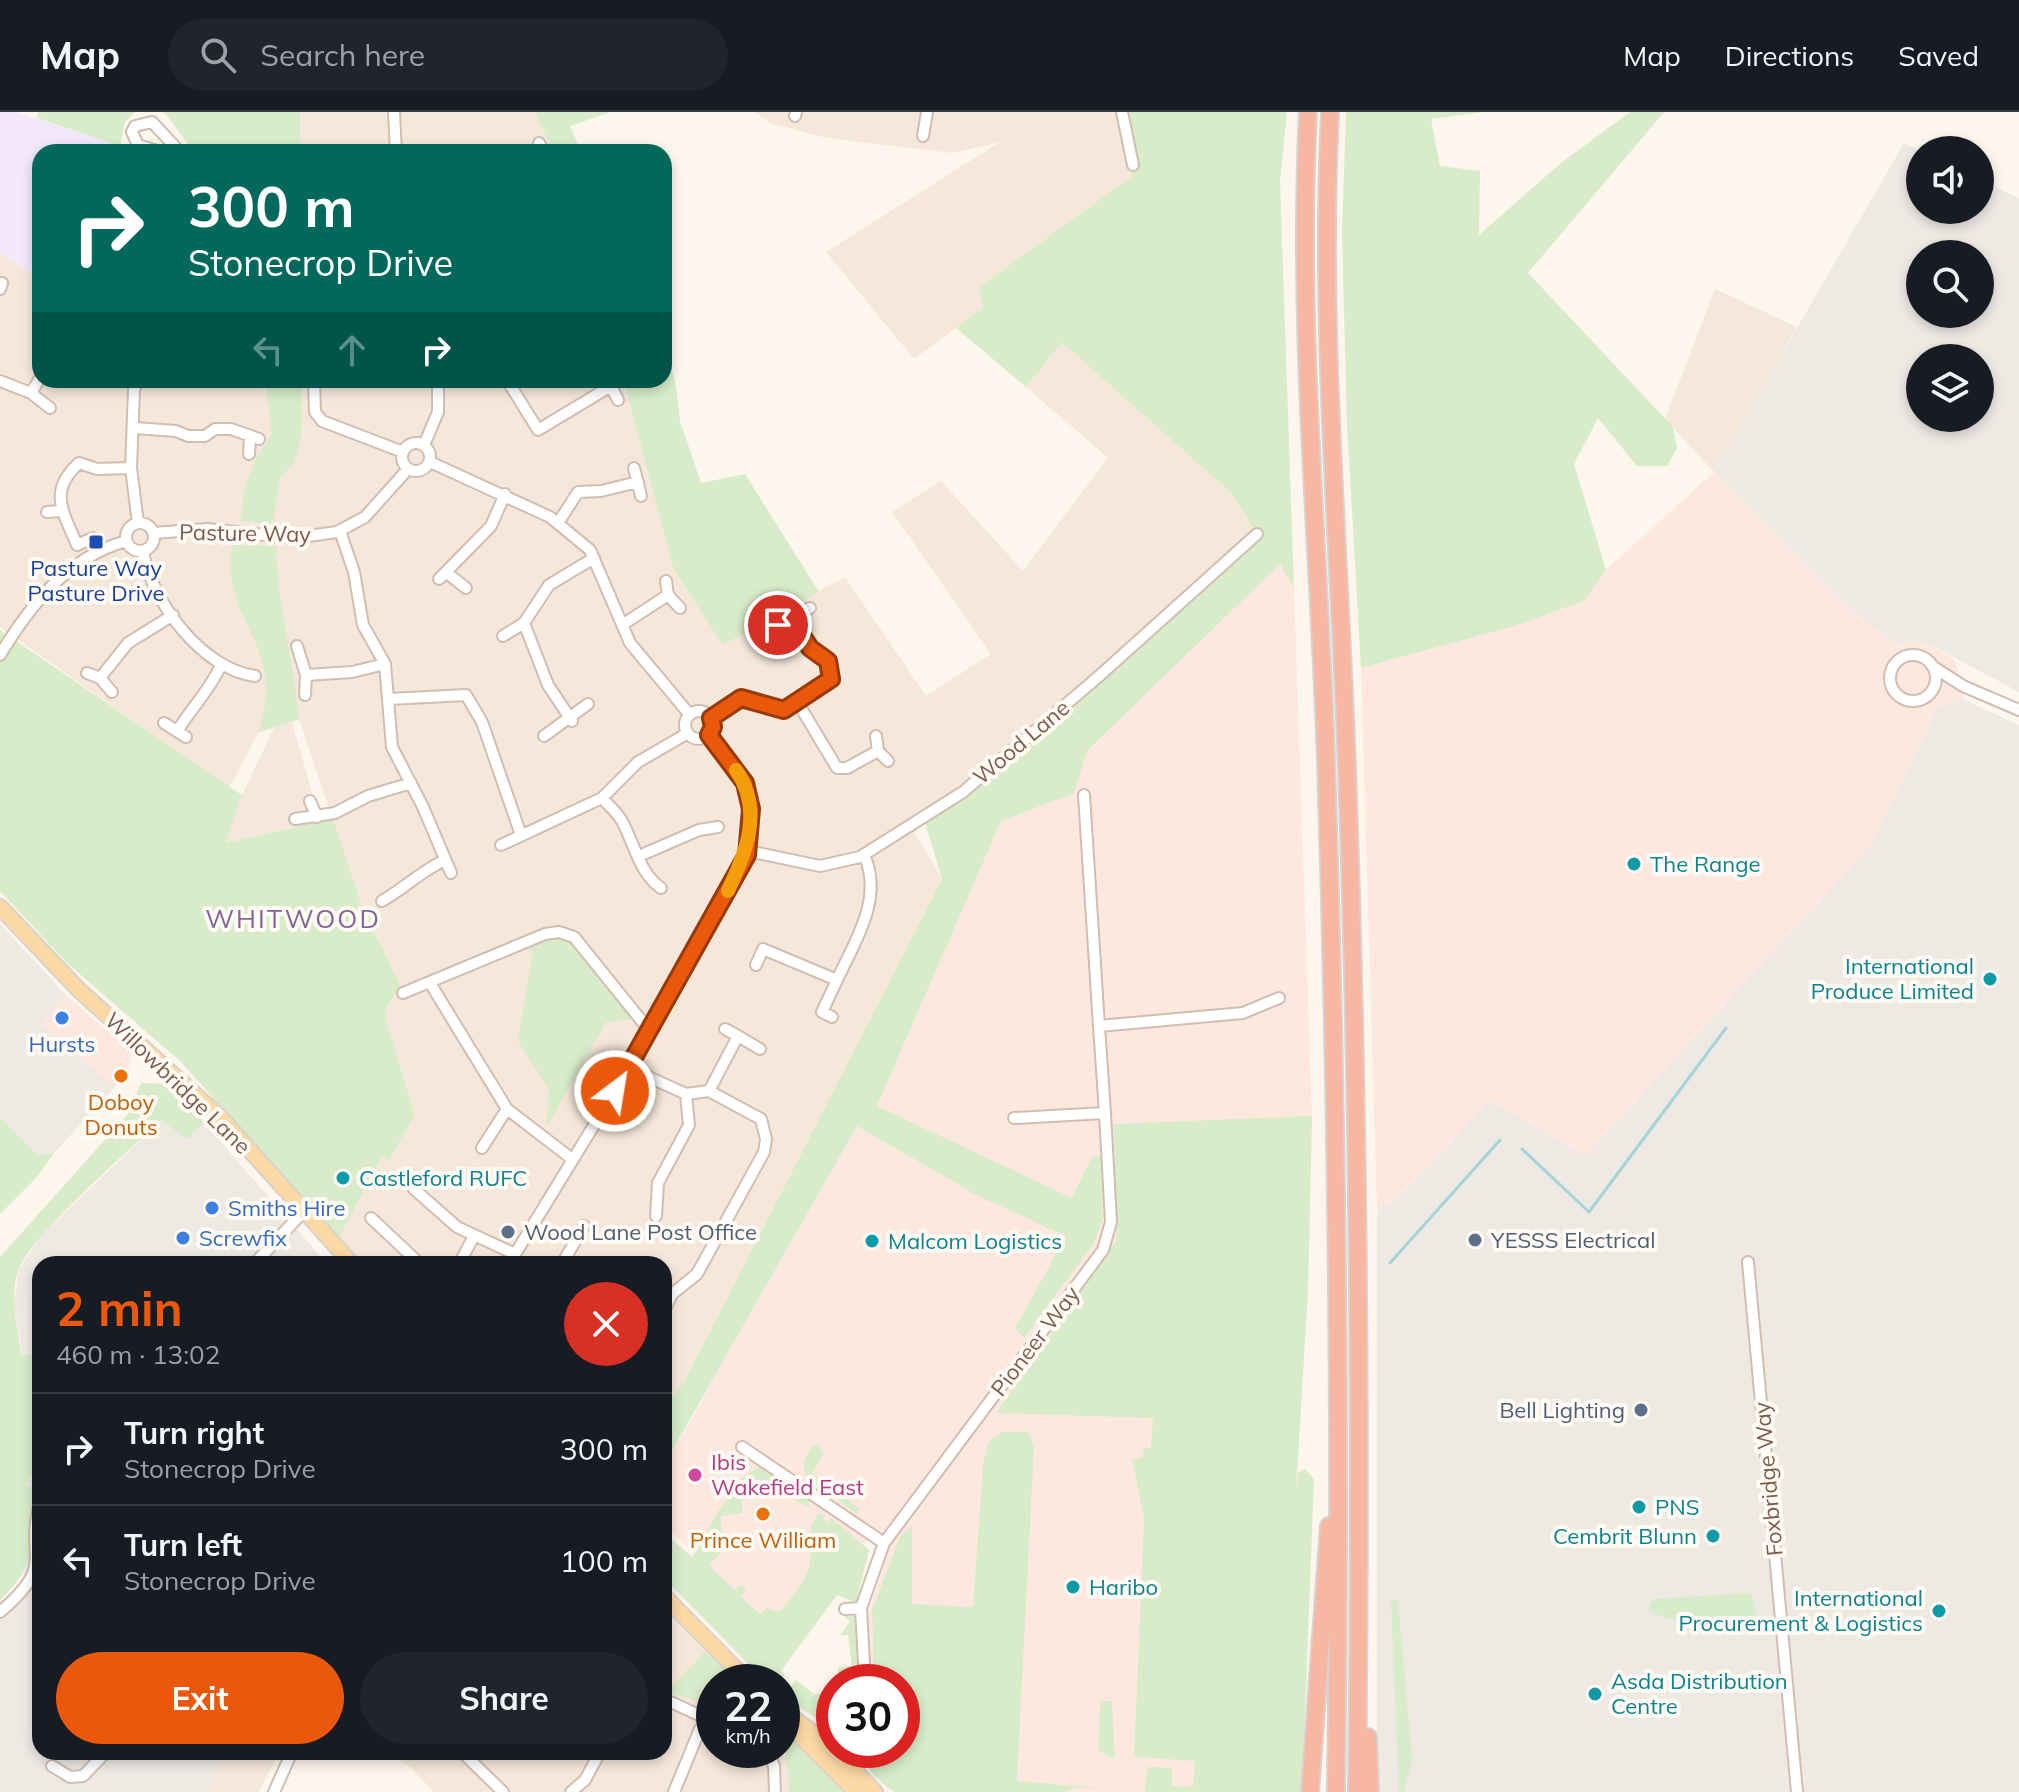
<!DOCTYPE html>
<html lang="en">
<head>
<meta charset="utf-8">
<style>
	body { margin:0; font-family:Mulish,sans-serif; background:#20242c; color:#f1f3f6; height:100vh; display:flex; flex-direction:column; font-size:30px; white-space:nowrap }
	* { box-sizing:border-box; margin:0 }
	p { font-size:26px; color:#9ea1a6 }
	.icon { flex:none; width:44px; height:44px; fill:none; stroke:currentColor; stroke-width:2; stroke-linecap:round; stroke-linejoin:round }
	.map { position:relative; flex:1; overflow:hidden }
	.sheet { position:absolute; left:32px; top:1144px; width:640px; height:504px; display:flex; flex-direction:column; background:#171b24; border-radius:24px; box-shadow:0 4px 12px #0003 }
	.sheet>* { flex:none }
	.guide { position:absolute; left:32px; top:32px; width:640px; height:244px; border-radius:24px; box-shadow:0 4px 12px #0003; background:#00695c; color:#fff; overflow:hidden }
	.fabs { position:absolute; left:1906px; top:24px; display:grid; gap:16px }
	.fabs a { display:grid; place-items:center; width:88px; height:88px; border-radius:50%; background:#171b24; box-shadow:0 4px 12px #0003; font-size:40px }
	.speed { position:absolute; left:696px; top:1552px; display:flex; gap:16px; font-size:40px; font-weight:700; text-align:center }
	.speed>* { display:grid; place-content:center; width:104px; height:104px; border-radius:50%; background:#171b24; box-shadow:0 4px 12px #0003; line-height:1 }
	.speed small { font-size:20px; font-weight:400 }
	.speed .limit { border:12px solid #d22; background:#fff; color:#111 }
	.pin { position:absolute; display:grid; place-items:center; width:68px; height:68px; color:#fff; margin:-34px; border:4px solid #fff; border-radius:50%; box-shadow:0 2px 8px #0007 }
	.me { position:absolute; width:88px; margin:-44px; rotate:31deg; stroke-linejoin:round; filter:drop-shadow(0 0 6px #0008) }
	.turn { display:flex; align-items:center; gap:28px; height:168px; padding:0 24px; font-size:36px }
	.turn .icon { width:104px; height:104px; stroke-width:2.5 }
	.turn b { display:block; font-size:56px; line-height:68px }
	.lanes { display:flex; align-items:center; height:76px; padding:0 24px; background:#0003; justify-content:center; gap:40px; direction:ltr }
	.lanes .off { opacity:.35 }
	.round { display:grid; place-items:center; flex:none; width:84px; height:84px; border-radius:42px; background:#20242c }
	.headline { display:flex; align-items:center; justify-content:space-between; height:136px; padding:0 24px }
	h1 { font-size:48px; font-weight:700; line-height:60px; color:#ea580c }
	.cta { display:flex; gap:16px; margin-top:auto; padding:16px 24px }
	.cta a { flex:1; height:92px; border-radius:48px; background:#ea580c; color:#fff; font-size:32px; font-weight:700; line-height:92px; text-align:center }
	.cta a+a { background:#20242c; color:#f1f3f6 }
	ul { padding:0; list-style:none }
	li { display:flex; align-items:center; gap:24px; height:112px; padding:0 24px; border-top:2px solid #363941 }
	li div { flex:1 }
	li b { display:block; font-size:30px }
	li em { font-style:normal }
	header { display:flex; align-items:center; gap:48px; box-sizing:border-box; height:112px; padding:0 40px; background:#171b24; border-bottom:2px solid #363941 }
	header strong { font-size:38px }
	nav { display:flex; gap:44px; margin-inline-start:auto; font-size:28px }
	.search { width:560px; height:72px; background:#20242c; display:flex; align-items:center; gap:20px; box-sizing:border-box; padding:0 28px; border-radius:44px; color:#9ea1a6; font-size:30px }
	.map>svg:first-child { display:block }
</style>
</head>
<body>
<header>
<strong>Map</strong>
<div class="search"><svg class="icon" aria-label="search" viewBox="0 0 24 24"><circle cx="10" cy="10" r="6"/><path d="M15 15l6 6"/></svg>Search here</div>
<nav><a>Map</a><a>Directions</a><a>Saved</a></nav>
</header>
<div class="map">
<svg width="2019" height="1680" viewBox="0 0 2019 1680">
	<rect width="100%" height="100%" fill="#fdf6ec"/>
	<path fill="#f5e8da" d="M300,0H535L553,40H301Z
		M755,0H1122L1133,53L1131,65L979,175L983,196L914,247L826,140L1000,30L953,41L875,32L822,25L770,11Z
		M0,140L40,168V268H635L625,274L722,533L845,465L926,584L991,542L892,400L941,369L1023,459L1108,346L1026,275L1062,229L1230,380L1257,422L957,676L908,710L942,767L685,1268L664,1296V1152H362L339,1126L383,1044L389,1048L415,1002L384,901L400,873L361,792L299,607L292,610L320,709L226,731L242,683L274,616L259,620L229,676L0,515Z
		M1715,177L1797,215L1714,360L1665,307Z
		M664,1497L705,1539L668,1580L714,1594V1638H781L789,1652V1680H434L409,1654L386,1640H664Z
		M225,1640H279L259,1680H208Z"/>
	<path fill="#fde8e0" d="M1714,360L1854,501L1895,531L1925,530L1955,548L1964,588L1938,594L1872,732L1585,1044L1490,988L1395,1089L1377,1098L1361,556L1515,514L1584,489L1606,458Z
		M1280,451L1294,476L1312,1004L1308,1178L1278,1680H962L902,1638V1570H862L860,1526L884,1454L877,1416L787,1528L664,1413V1354L705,1284L973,703Z
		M66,883L131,940L128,961L115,975L39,911Z"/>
	<path fill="#efe9e4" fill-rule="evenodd" d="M1904,31L1920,39V98H1980V68L2019,86V580L1925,530L1895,531L1854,501L1714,360ZM1980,142V202H1920V142ZM1980,246V306H1920V246Z
		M1964,588L2019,613V1680H1377V1098L1395,1089L1490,988L1585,1044L1872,732L1938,594Z
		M0,812L66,883L40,912L115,975L54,1041L37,1043L0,1006Z
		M183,987L327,1152H40V1240L23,1244L14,1192L19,1157L43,1122Z
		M34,1357L40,1360V1640H225L208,1680H0V1491L22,1468L31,1437L30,1402L36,1378L25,1374Z"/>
	<path fill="#f3e8fa" d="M0,0H17L138,40H40V168L0,140Z"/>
	<path fill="#d8ecc9" d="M38,0H135L125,10L120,34L37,6Z
		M160,0H300L301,40L193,39L165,1Z
		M535,0H611L570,14L581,40H553Z
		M1122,0H1287L1280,69L1294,476L1280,452L1087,639L1074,681L1001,709L877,994L1072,1086L1092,1044H1101L1103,1106L1094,1131L1024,1226L1015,1216L1066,1124L978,1084L857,1014L664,1353V1296L685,1268L942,767L925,710L1257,422L1230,380L1062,230L1026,275L956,216L983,196L979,175L1131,65L1133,53Z
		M1346,0H1485L1431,7L1440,54L1480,59L1479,123L1562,50L1630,0H1664L1528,161L1673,315L1677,336L1667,354H1637L1598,306L1574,352L1606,458L1584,489L1515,514L1361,556L1347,313L1342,121Z
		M664,229L676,274L680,309L701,371L745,362L819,480L723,533L674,458L625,273L635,268H664Z
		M265,268H302L301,325L294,350L279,368L273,412L240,409L245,376L255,348L272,321Z
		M233,431L276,435C277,493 294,549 299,607L259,620C264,601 268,583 265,564C258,513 221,490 233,431Z
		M0,518L242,683L226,731L333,706L361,792L400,873L384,901L415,1003L389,1048L382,1045L339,1126L180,949L67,851L0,779Z
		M566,822L638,907L606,910L546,1016L549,977L518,929L532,845L527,829Z
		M141,971L165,972L204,1010L187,1027L161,1008C130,1038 30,1124 18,1159C9,1187 18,1216 22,1244L40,1240V1360L34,1358L26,1373L36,1378C24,1429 44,1448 0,1488V1145L127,1003Z
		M1312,1004L1308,1178L1296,1377L1298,1361L1305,1357L1314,1367L1302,1680H1145L1147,1655L1172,1656V1674L1193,1675L1195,1649L1134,1645L1144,1407L1132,1347L1142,1346L1144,1336H1151L1153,1306L996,1301L1116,1128L1114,1012Z
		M0,1005L37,1043L54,1041L36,1066L0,1102Z
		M1002,1320H1029L1034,1334L1017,1669L1099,1676H1073L1065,1680H894C880,1670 862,1657 865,1638H902V1570H874L872,1498L900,1425L912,1414V1492L973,1495L983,1351L989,1330Z
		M818,1333L824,1342L812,1361L860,1397L855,1401L805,1362L803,1352L812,1334Z
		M760,1355L810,1390L809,1395L778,1380L756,1379L749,1371L742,1372V1401L721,1404L722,1430L732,1431L709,1453L735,1478L741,1473L746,1478L741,1485L760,1502L768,1495L775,1500L782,1498C791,1486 801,1474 807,1461C816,1441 803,1416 819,1402L826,1403L823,1407L828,1410L831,1406L869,1438L856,1491L837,1483L781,1559L785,1562L782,1567L791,1574L796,1568L814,1582L834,1581V1619L782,1583V1570H766L664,1466V1413L669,1425L692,1445C711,1417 728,1369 760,1355Z
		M1751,1481L1756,1502L1765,1508L1759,1517L1738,1518L1726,1506L1668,1507L1651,1500L1649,1494L1653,1487Z
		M1398,1488L1412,1648L1404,1680H1399L1391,1489Z
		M858,1501L859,1570H840L838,1556L852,1554L848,1523H840L850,1509L844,1504Z
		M705,1539L739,1570H714V1594L664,1579V1569L673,1574Z
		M1100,1589H1112L1115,1647L1098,1638Z
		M782,1612L846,1680H789C789,1654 782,1637 782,1612Z"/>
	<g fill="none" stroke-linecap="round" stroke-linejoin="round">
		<path stroke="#a5d3da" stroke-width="3" d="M1522,1037L1589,1100L1726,916
			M1390,1151L1500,1028"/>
		<defs>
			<path id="minor" d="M394,0L396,40
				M1122,0L1133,53
				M795,4L796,0
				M923,24L927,0
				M539,31L544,40
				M160,40L138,33L132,20L135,14L152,10L180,40
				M0,177L2,171
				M40,266L31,281L50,296
				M314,268L315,300L322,309L403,340
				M507,268L538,318L611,274L618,288
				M0,269L31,281
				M135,316L176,319L188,324H205L215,317H231L259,327
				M402 345a14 14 0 1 1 28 0a14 14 0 1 1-28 0Z
				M424,333L438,300V268
				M249,342L250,326
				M430,350L550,405L590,438L630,531L690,603
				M634,356L641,384
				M47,400L60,399
				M126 425a14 14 0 1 1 28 0a14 14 0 1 1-28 0Z
				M138,411L131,356L134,278L138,268
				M558,411L578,380L601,379L638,370
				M340,419L354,460L363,513L385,552L392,635L423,695L451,761
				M153,421L207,417L294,426L337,420L365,405L408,357
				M93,426L77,433C64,401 47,380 79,351L97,357L131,356
				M143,439C151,489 202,557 255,564
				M447,461L466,476
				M439,467L491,414L505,382
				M666,469L668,483L680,496
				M622,513L668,483
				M778,513L810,496
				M503,524L524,511
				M297,534L306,563L305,583
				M0,543C31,492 67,446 126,429
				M1890 566a23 23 0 1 1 46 0a23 23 0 1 1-46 0Z
				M1932,554L1963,574L2019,598
				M87,561L100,566L112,580
				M306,563L352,560L385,552
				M100,566L128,531L173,503
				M389,587L466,583L482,610L521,723
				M798,591L837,656H847L878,639
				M685 613a14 14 0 1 1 28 0a14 14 0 1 1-28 0Z
				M711,606L741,586L784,598L831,567L828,549L810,536L791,506
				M572,609L548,573L524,511L549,473L594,446
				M164,611L186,625
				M178,618C192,595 210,578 221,553
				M544,624L588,592
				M876,624L878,639L888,649
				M1084,683L1099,914
				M602,686C609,694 619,702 623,711C634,732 640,762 661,776
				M310,689L317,705
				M295,707L335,701L368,684L411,671
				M501,733L602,686L638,650L688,621
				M747,743L758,741L820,754L860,745L963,680L1098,565L1257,422
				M639,744L699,718L718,715
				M382,789C405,776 421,759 445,748
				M756,853L763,837L837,868L822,900L832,905
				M837,868C855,829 884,786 864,743
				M430,871L507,997L572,1047
				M403,881L545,822L559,820L574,825L649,918
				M725,917L738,924
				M629,956L686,982L709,979L761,1007L766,1027L764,1040L697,1162L672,1182L664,1199
				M709,979L738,924L760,937
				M1105,1001L1099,914L1243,901L1279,886
				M482,1036L507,997
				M414,1077L457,1115L515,1142
				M656,1104L658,1071L689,1013L686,982
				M371,1106L420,1152
				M1748,1150L1797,1680
				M254,1152L304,1099
				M459,1152L474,1124
				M509,1152L629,956L747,743L751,697L745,671L709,623
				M562,1152L584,1114
				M742,1335L884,1431L861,1496
				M884,1431L1103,1138L1111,1110L1105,1001L1014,1006
				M845,1497L861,1496L865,1570
				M0,1500C58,1451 24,1446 40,1391
				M664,1587L712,1609
				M768,1638L774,1654L775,1680
				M856,1638L858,1662
				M462,1640L503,1680
				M52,1654L70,1665L83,1664L106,1640
				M274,1680L292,1640
				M571,1680L585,1668L600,1640
				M674,1680L700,1617L714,1609"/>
			<path id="major" d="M0,795L79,878L220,1005L352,1152
				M664,1484L749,1570
				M784,1599L834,1637
				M782,1606L856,1680
				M835,1638L875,1680"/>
			<path id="highway" d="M1308,0C1297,217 1319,433 1326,650C1337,993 1341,1336 1336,1680
				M1330,0C1319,220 1340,439 1347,658C1359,999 1361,1339 1357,1680
				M1368,1625L1370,1680
				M1310,1680L1329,1414"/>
		</defs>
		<use href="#minor" stroke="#d1beb0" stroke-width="14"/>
		<use href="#major" stroke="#dad1cd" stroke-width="18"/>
		<use href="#highway" stroke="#dad1cd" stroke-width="20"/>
		<use href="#minor" stroke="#fff" stroke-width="10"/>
		<use href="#major" stroke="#fbd9a5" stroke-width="14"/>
		<use href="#highway" stroke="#f7b7a3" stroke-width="16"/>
	</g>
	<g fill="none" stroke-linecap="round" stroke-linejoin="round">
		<defs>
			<path id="route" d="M615,979L747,743L751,697L745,671L709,623L713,615L711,606L741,586L784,598L831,567L828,549L810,536L791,506L778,513"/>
		</defs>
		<use href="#route" stroke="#983908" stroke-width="20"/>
		<use href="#route" stroke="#ea580c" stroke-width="14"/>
		<path stroke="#f59e0b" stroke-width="14" d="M728,779C746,739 764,699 736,658"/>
	</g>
	<rect fill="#1a4fb4" stroke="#fffaf3" stroke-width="3" x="88" y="422" width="16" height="16" rx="4"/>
	<g fill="#0f9aa8" stroke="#fffaf3" stroke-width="3">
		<circle cx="1634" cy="752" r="8"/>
		<circle cx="1990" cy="867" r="8"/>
		<circle cx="343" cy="1066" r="8"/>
		<circle cx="872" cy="1129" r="8"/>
		<circle cx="1639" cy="1395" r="8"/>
		<circle cx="1713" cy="1424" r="8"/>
		<circle cx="1073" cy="1475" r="8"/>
		<circle cx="1939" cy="1499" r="8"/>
		<circle cx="1595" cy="1582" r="8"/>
	</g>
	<g fill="#3f7fe0" stroke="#fffaf3" stroke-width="3">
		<circle cx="62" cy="906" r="8"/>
		<circle cx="212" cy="1096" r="8"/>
		<circle cx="183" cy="1126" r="8"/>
	</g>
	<g fill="#e8710a" stroke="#fffaf3" stroke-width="3">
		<circle cx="121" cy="964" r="8"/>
		<circle cx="763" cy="1402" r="8"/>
	</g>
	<g fill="#5c6f8a" stroke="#fffaf3" stroke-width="3">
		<circle cx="508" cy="1120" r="8"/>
		<circle cx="1475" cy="1128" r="8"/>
		<circle cx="1641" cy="1298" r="8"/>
	</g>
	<circle fill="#d1479c" stroke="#fffaf3" stroke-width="3" cx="695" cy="1363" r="8"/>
	<g text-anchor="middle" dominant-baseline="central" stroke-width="8" stroke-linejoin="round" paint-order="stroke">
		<g font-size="22" fill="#7a5c4d" stroke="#fffaf3">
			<text transform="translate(245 421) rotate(1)">Pasture Way</text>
			<text transform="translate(1021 630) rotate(-40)">Wood Lane</text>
			<text transform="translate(178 971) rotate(44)">Willowbridge Lane</text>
			<text transform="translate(1035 1229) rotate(-53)">Pioneer Way</text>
			<text transform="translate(1768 1367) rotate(-95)">Foxbridge Way</text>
		</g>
		<g font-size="22" fill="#164399" stroke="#fffaf3">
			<text x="96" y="456">Pasture Way<tspan x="96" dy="25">Pasture Drive</tspan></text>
		</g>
		<g font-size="22" fill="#0d838f" stroke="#fffaf3" text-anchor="start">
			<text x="1650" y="752">The Range</text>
			<text x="1974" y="854" text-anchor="end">International<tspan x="1974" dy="25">Produce Limited</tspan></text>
			<text x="359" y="1066">Castleford RUFC</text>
			<text x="888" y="1129">Malcom Logistics</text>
			<text x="1655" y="1395">PNS</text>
			<text x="1697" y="1424" text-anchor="end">Cembrit Blunn</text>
			<text x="1089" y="1475">Haribo</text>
			<text x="1923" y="1486" text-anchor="end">International<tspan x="1923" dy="25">Procurement &amp; Logistics</tspan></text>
			<text x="1611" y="1569">Asda Distribution<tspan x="1611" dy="25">Centre</tspan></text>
		</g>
		<g font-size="22" fill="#366cbe" stroke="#fffaf3" text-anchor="start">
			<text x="62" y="932" text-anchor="middle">Hursts</text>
			<text x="228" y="1096">Smiths Hire</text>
			<text x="199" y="1126">Screwfix</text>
		</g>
		<g font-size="22" fill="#c56008" stroke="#fffaf3">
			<text x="121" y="990">Doboy<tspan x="121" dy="25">Donuts</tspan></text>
			<text x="763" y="1428">Prince William</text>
		</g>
		<g font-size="22" fill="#4e5e75" stroke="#fffaf3" text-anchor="start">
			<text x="524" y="1120">Wood Lane Post Office</text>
			<text x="1491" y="1128">YESSS Electrical</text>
			<text x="1625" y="1298" text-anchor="end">Bell Lighting</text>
		</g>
		<g font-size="22" fill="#b23c85" stroke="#fffaf3" text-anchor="start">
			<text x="711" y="1350">Ibis<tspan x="711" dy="25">Wakefield East</tspan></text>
		</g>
		<g font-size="26" letter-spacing="2" fill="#846695" stroke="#fffaf3">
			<text x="293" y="806">WHITWOOD</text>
		</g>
	</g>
</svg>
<div class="fabs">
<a><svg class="icon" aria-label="sound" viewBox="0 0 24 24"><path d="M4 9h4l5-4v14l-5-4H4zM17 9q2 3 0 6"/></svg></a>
<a><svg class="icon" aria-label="search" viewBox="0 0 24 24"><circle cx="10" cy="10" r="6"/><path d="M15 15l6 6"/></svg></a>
<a><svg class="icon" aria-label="layers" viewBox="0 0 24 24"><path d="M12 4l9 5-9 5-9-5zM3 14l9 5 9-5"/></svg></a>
</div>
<div class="speed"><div>22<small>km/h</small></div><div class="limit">30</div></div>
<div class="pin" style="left:778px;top:513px;background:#d93025"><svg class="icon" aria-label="arrive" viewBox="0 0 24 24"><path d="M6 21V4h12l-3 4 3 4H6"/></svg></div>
<svg class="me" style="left:615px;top:979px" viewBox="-20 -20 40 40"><circle r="17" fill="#ea580c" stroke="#fff" stroke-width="3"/><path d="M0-11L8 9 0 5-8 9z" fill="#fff"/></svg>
<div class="guide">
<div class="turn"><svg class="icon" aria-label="right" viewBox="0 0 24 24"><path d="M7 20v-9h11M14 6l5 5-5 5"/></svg><div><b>300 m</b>Stonecrop Drive</div></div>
<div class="lanes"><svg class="icon off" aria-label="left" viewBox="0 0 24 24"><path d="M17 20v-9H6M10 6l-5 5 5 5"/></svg><svg class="icon off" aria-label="ahead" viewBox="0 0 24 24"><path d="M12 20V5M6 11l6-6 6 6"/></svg><svg class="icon" aria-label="right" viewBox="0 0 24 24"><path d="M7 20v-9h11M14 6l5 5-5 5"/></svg></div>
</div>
<section class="sheet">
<div class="headline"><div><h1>2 min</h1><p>460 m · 13:02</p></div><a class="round" style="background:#d93025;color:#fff"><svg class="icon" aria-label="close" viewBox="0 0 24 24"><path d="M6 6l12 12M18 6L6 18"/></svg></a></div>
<ul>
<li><svg class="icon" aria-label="right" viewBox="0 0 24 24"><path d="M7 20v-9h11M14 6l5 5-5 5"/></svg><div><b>Turn right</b><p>Stonecrop Drive</p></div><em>300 m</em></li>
<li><svg class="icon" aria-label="left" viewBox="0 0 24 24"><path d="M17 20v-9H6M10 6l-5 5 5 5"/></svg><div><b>Turn left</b><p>Stonecrop Drive</p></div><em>100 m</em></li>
</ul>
<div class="cta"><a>Exit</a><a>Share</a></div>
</section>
</div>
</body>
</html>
